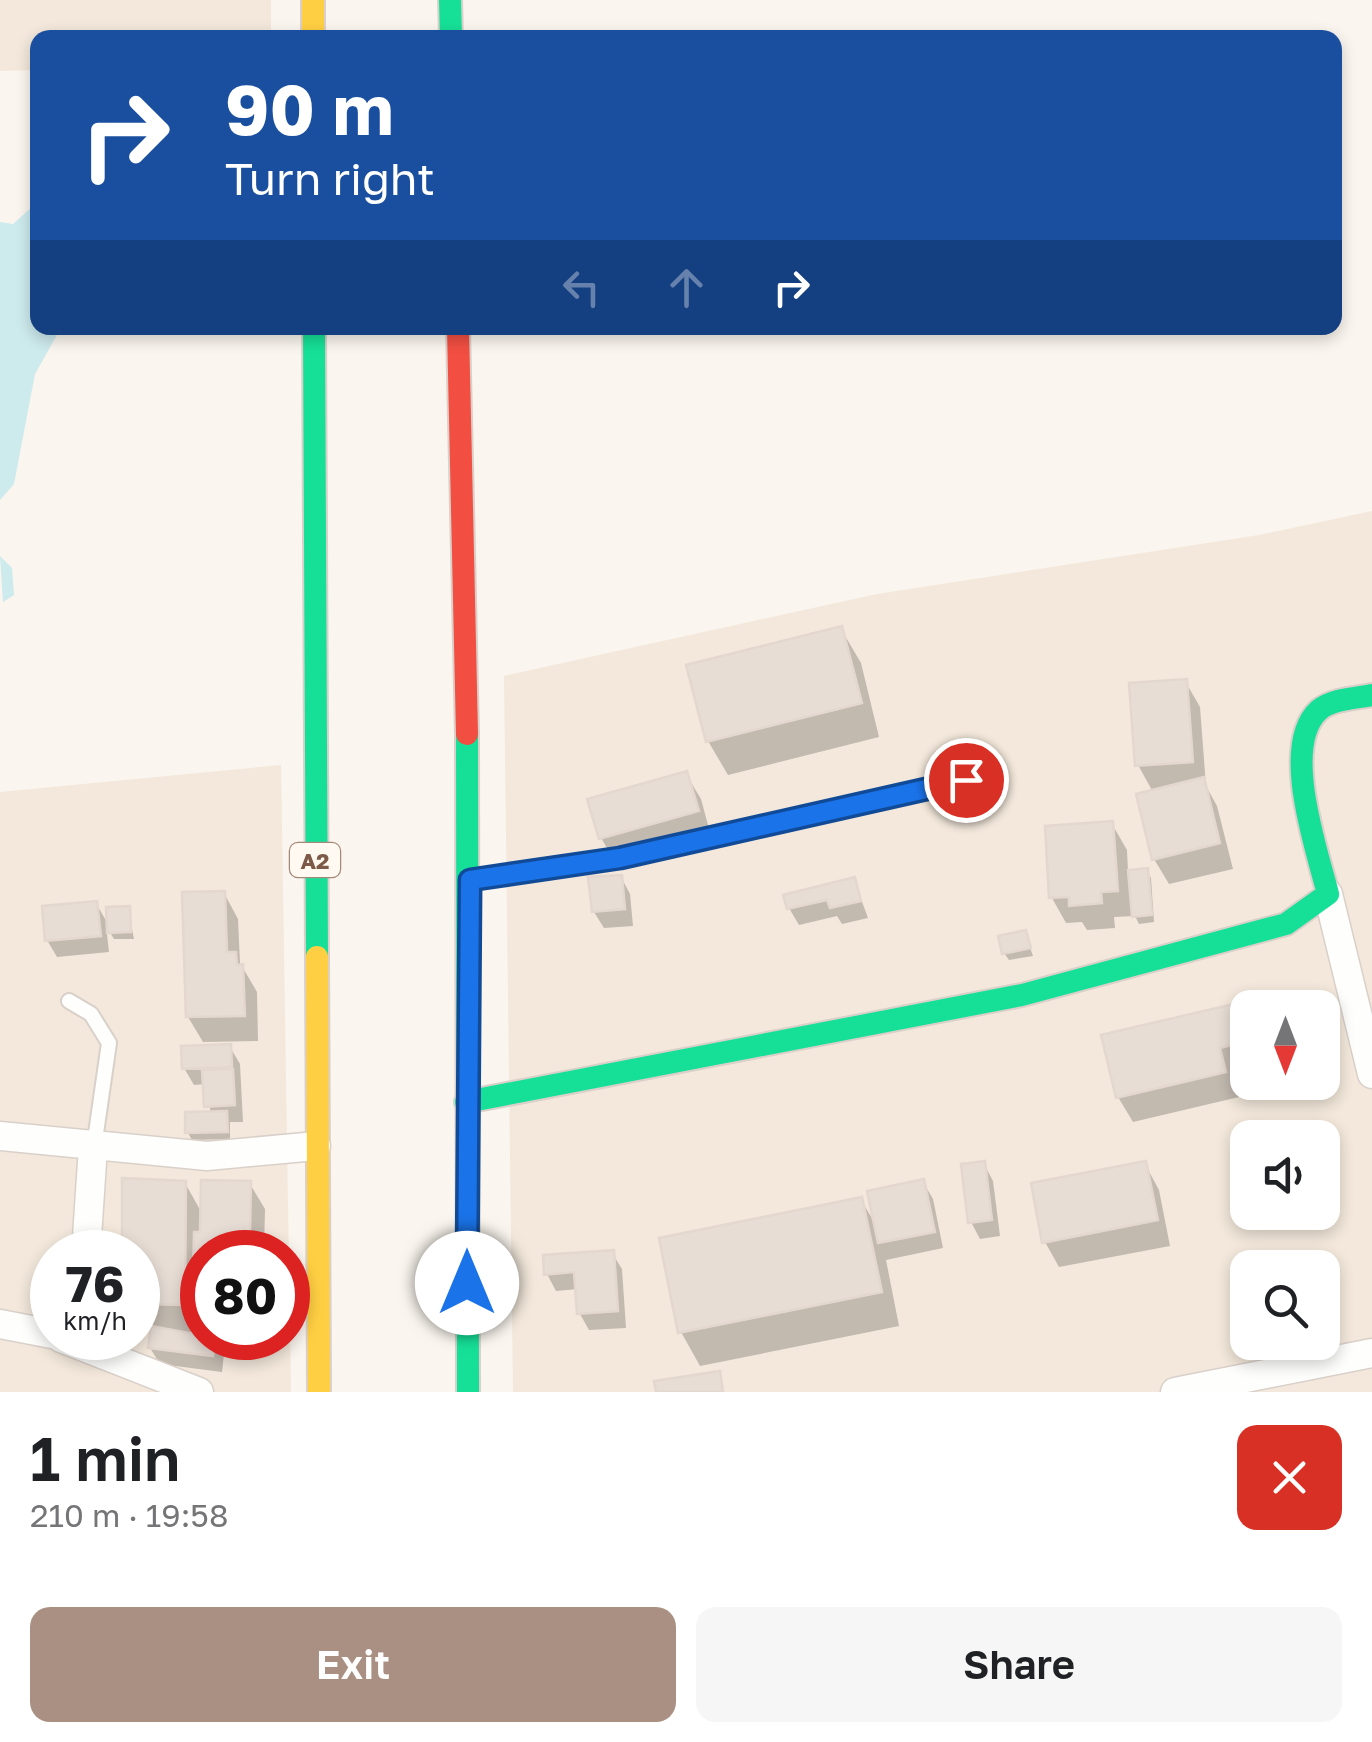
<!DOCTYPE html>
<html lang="en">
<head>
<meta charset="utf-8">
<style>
	body { margin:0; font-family:"Golos Text",sans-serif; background:#f6f6f6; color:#202124; height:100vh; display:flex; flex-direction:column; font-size:38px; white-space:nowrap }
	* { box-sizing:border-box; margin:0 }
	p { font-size:32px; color:#757577 }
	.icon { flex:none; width:55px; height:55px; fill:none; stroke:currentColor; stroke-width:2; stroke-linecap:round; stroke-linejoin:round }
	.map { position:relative; height:1392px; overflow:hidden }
	.details { display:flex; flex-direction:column; background:#fff; flex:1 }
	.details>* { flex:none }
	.guide { position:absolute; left:30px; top:30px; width:1312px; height:305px; border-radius:20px; box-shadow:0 5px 15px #0003; background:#1a4fa0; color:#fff; overflow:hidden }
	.needle { width:65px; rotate:180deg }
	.fabs { position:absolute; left:1230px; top:990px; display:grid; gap:20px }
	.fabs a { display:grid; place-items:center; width:110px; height:110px; border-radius:20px; background:#fff; box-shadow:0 5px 15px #0003; font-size:50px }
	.speed { position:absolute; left:30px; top:1230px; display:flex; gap:20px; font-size:50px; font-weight:700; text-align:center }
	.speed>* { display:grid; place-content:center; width:130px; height:130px; border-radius:50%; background:#fff; box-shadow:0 5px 15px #0003; line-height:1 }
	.speed small { font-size:25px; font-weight:400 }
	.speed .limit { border:15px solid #d22; background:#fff; color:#111 }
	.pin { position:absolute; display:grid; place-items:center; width:85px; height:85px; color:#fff; margin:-42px; border:5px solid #fff; border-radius:50%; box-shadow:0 2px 10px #0007 }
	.me { position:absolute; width:110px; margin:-55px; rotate:0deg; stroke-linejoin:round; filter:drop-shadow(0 0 8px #0008) }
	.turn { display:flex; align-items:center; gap:35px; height:210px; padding:0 30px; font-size:45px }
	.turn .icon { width:130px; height:130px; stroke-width:2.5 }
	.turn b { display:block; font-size:70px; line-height:85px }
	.lanes { display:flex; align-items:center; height:95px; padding:0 30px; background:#0003; justify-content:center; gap:50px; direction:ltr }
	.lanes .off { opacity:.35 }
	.round { display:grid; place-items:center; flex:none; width:105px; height:105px; border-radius:20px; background:#f6f6f6 }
	.overview { display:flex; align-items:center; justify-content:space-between; height:170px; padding:0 30px }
	h1 { font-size:60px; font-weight:600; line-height:75px }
	.cta { display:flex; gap:20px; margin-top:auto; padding:20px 30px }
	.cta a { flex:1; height:115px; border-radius:20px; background:#a99082; color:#fff; font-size:40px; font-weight:600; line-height:115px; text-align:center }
	.cta a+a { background:#f6f6f6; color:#202124 }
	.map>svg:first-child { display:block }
</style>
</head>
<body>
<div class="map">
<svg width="1372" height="1392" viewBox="0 0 1372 1392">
	<rect width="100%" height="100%" fill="#faf5ee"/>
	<path fill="#f3e8db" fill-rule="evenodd" d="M0,0H271V37L38,38L37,70L0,71Z
		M1372,511V1392H513L504,676L877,594L1259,535ZM1248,1008H1322V1082H1248ZM1248,1138H1322V1212H1248ZM1248,1268H1322V1342H1248Z
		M281,765L291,1392H0V792ZM52,1252H138V1338H52ZM202,1252H288V1338H202Z"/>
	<path fill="#cdeaed" d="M31,208L38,218V328H57L58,333L35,374L14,484L0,500V222L13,224Z
		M0,556L12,568L14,595L3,602Z"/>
	<path fill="#0003" d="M841,629L861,663L879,737L728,775L708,741Z
		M1185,681L1200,707L1206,786L1217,806L1233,869L1169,884L1154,859L1153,792L1138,765Z
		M686,774L701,799L711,836L616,863L601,838Z
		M1112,824L1127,850L1128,872L1146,870L1151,878L1154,922L1139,924L1135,916L1114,917L1115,928L1087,930L1082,922L1066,923L1052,898Z
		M621,877L630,894L633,926L604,928L594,912Z
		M854,880L868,918L842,924L837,916L799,925L789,908Z
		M224,893L238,919L240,963L257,992L258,1041L203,1042L188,1017Z
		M96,903L109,926L128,909L134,939H114L106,926L109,952L57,957L47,940Z
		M1025,933L1033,956L1009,960L1004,953Z
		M1237,1006L1248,1024V1070L1233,1073L1239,1097L1133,1122L1118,1097Z
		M230,1047L240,1064L243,1122H230V1139L192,1140L188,1133L211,1114L206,1084L194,1085L184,1068Z
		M984,1164L993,1181L1000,1236L980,1239L971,1222Z
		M1145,1164L1159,1190L1170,1246L1059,1267L1045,1242Z
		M125,1181L185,1183L203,1215L250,1184L265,1209L264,1252H202L198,1330L186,1333L215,1338L224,1354L222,1372L160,1364L150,1348L153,1329L138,1325V1252H125Z
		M923,1182L933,1199L943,1248L886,1260L899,1326L700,1366L681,1332L861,1200L876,1225Z
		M612,1253L622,1269L626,1328L589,1330L580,1314L578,1289L556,1291L547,1274Z"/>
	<path fill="#e7ddd5" stroke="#e4d7cf" stroke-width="2.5" d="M842,626L862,703L706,742L686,665Z
		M1187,679L1193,762L1135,766L1129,683Z
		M687,771L699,811L599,839L587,799Z
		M1204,777L1220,843L1152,860L1136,794Z
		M1113,821L1118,891L1101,892L1102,903L1069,906V897L1049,898L1045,826Z
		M1148,868L1152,915L1132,917L1128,870Z
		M622,875L625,909L592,912L588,877Z
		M855,877L861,901L830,908L827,900L787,909L783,895Z
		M225,891L227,952H236L237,965L243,964L245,1016L186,1017L182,892Z
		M97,901L101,936L45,941L42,906Z
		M130,906L131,932L107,933L106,907Z
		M1026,930L1031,948L1002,954L998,936Z
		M1238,1003L1247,1041L1220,1048L1226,1072L1116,1098L1101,1035Z
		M231,1044L232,1067L182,1069L181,1046Z
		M233,1069L235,1105L204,1107L202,1070Z
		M227,1111L228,1132L185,1133V1112Z
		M985,1161L992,1220L968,1223L961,1164Z
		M1146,1161L1158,1220L1042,1243L1031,1183Z
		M122,1178L186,1181L185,1305L138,1304V1252H122Z
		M924,1179L935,1232L878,1243L867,1191Z
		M201,1180L251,1181L250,1234H227L226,1252H202V1276H193L194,1232H200Z
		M862,1197L882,1292L678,1333L659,1238Z
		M119,1240V1252H110L109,1241Z
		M614,1250L618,1311L577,1314L574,1272L544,1275L543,1255Z
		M151,1326L216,1338L213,1356L148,1348Z
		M720,1371L723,1392H656L654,1381Z"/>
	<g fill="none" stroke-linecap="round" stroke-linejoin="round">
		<defs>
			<path id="lane" d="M477,879L620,858L966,780
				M69,1001L91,1014L109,1043L94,1147"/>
			<path id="street" d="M1328,894L1372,1074
				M0,1136L207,1156L316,1146
				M86,1252L93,1147
				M0,1324L52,1334
				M61,1338L199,1392
				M1175,1392L1372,1353"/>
			<path id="fast" d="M450,0L451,38
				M314,328L317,957
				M467,734L468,1392
				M466,1102L1022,995L1286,924L1328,894C1317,850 1280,745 1319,710C1332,699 1356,698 1372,695"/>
			<path id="slow" d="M313,0V38
				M317,957L319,1392"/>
			<path id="jam" d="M458,328L467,734"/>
		</defs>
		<use href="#lane" stroke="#d9d0ca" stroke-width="18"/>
		<use href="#street" stroke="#d9d0ca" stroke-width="31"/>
		<use href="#fast" stroke="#dad0c9" stroke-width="26"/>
		<use href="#slow" stroke="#dad0c9" stroke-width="26"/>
		<use href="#jam" stroke="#dad0c9" stroke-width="26"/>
		<use href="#lane" stroke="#fefefc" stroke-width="14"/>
		<use href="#street" stroke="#fefefc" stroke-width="28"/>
		<use href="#fast" stroke="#16e098" stroke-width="22"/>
		<use href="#slow" stroke="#ffcf43" stroke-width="22"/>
		<use href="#jam" stroke="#f24e42" stroke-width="22"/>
	</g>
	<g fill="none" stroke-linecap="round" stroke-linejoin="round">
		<defs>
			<path id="route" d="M467,1283L470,880L620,858L966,780"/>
		</defs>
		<use href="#route" stroke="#114b97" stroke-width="25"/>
		<use href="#route" stroke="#1a73e8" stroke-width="18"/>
	</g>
	<g text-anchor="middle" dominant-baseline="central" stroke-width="8" stroke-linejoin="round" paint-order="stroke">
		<rect fill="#fff9f1" stroke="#a48a7b" stroke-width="2.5" x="290" y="843" width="50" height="34" rx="8"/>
		<g font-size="22" font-weight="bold" fill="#7d5a48">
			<text x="315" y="860">A2</text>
		</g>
	</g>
</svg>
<div class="fabs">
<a><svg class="needle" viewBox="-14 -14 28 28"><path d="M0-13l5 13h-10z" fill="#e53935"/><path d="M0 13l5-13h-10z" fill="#757577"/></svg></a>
<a><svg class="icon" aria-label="sound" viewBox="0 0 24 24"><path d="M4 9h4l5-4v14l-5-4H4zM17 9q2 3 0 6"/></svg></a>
<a><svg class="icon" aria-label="search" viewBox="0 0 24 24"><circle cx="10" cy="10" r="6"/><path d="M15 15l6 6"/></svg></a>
</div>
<div class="speed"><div>76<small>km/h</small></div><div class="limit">80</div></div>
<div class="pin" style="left:966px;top:780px;background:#d93025"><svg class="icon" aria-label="arrive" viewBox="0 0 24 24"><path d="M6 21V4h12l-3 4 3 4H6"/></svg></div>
<svg class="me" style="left:467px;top:1283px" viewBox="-20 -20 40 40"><circle r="19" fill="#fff"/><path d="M0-13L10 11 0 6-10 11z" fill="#1a73e8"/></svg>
<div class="guide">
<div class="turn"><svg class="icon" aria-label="right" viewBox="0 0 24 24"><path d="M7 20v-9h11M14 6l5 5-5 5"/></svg><div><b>90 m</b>Turn right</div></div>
<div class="lanes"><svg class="icon off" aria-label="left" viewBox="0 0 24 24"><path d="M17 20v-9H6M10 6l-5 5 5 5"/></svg><svg class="icon off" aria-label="ahead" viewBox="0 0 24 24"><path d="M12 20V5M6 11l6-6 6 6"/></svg><svg class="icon" aria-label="right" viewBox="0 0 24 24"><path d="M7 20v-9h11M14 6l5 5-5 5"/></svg></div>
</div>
</div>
<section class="details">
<div class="overview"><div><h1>1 min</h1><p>210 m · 19:58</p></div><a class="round" style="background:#d93025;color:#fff"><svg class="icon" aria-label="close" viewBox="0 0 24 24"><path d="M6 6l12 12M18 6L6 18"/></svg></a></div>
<div class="cta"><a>Exit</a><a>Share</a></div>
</section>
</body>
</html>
